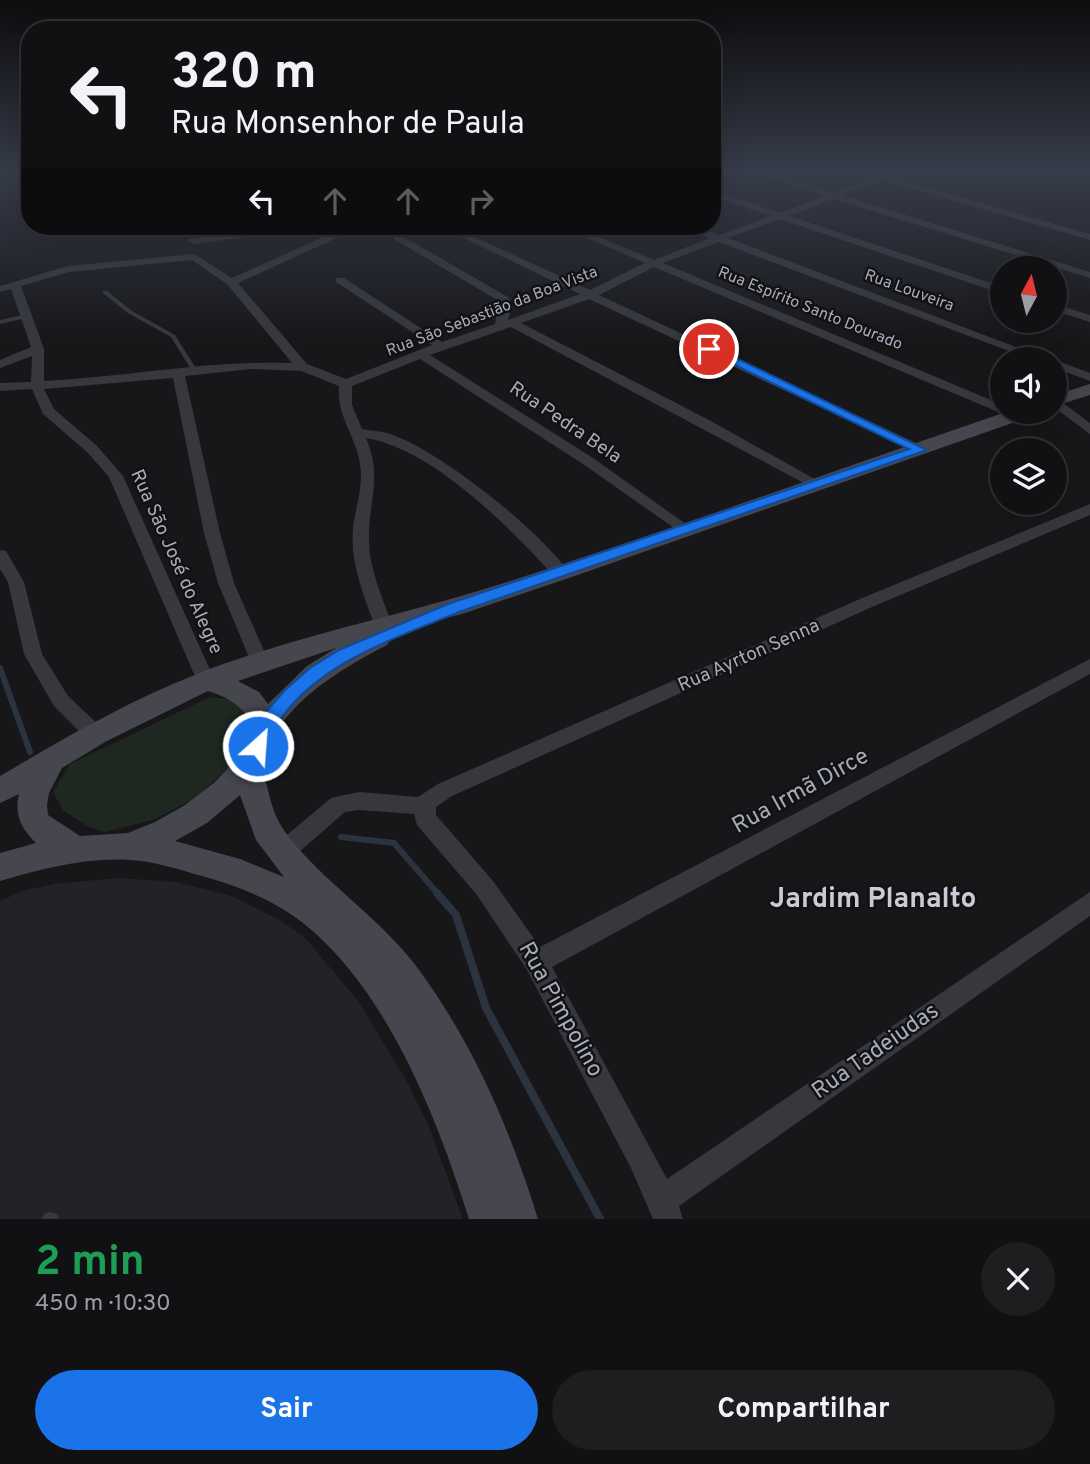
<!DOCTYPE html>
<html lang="pt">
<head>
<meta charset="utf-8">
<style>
	body { margin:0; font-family:Overpass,sans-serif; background:#1e1e21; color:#f1f3f6; height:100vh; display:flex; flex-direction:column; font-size:26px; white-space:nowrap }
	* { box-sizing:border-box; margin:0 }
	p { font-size:23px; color:#9c9da0 }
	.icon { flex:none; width:38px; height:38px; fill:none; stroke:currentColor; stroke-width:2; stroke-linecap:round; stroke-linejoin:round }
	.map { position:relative; height:1219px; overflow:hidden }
	.details { display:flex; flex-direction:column; background:#111013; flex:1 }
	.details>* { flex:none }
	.banner { position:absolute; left:21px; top:21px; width:700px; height:214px; border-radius:28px; box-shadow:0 7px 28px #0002,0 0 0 2px #303033; background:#111013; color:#f1f3f6; overflow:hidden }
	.needle { width:46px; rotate:7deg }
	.fabs { position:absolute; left:990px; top:256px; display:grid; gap:14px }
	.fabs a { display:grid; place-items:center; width:77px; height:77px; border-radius:50%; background:#111013; box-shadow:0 7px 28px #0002,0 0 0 2px #303033; font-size:35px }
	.pin { position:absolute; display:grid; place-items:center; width:60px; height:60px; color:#fff; margin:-30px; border:4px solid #fff; border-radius:50%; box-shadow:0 2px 7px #0007 }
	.me { position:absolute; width:77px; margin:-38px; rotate:26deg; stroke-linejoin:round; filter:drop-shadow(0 0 5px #0008) }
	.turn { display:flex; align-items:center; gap:24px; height:147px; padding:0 35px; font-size:32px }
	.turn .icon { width:91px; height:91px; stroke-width:2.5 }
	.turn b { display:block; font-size:49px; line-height:60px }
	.lanes { display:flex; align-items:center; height:66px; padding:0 35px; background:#0003; justify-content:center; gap:35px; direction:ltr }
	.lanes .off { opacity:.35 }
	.round { display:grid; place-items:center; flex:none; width:74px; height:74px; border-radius:37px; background:#1e1e21 }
	.summary { display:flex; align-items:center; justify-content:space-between; height:119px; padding:0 35px }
	h1 { font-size:42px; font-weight:700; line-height:52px; color:#1e9e55 }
	.action { display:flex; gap:14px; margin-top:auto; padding:14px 35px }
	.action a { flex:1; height:80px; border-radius:42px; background:#1a73e8; color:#fff; font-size:28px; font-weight:700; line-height:80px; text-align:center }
	.action a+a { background:#1e1e21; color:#f1f3f6 }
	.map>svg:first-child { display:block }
</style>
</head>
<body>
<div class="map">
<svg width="1090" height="1219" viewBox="0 0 1090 1219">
	<rect width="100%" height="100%" fill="#171619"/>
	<path fill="#232226" d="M117,878L176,882L232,896L283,922L306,939L359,1002L406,1080L428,1124L463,1219H0V901L22,891L54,884Z"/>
	<path fill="#1e2720" d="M210,697L238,700L248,718L246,734L233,763L197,797L156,819L105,832L87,826L63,810L53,792L70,764Z"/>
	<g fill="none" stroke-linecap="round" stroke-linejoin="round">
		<path stroke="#2b343e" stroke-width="6" d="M0,668L30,752
			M341,837L394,843L439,895"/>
		<path stroke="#2b343e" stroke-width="8" d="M437,893L456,915L486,1008L600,1219"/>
		<path fill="#37383e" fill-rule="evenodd" d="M103,291H107L132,311L175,335L197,370L196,371H192L171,337L128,313L103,293Z
			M28,314L31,316L30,317L0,324V320Z
			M49,1212L57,1214L59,1219H42L44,1214Z"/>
		<path fill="#37383e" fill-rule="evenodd" d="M753,172H766L833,193L873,178L859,172H872L1090,234V240L882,180L842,195L1090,272V278L834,199L789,216L1003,287V294L780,219L728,238L1048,359H1030L719,242L663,263L1003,405V411H1009L1003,414L654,267L599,295L925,447L927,450L920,454L589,299L521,323L709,420L820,482L822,485L820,488L815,489L511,327L430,355L593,458L690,527L692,530L690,533L684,535L583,464L420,359L352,386V405L362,429C372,431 383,431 393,435C441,452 541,531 569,573L567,577H555C510,528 433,449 366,438C383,477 368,502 369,540C369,569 382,597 392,624L389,628H377L374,624C363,593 350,562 353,529C355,507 364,486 360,464C356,436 336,416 339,386L301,371L252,369L185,376L220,533L234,583L269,662L267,667H253L251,662L218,583L204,533L173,378L44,389L54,409L97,446L123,476L215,681L213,686H199L197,681L109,477L87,452L43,414L32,389L0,391V383L31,382L32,356L0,368V360L31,347L11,289L0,292V286L68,266L194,254L232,278L341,229L299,230L193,244L188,241L189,239L286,226H352V231L238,283L307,364L346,379L432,345L336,282V278H344L442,342L495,324L499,301L394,239V235H400L508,297L512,305L508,320L580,294L439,226H451L590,290L645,263L560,226H573L654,260L710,238L681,226H694L719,235L771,216L712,196V190L780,213L825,196ZM192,260L227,284L292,363C209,360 127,377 44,381V349L21,286L69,272Z
			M1055,304L1090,315V322L1055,311Z
			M1055,360L1090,373V381L1055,368Z
			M1055,397L1090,423V434L1055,408Z
			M1090,504V515L872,607L452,796L436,807V815L493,881L540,947L1090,659V674L552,967L667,1179L1090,892V916L679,1206L683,1219H653L631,1168L527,970L477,895L417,825L414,814L359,810L345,812L291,859L283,862L275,859L272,852L275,845L331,798L359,792L418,797L438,784L860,599Z
			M0,550L6,551L24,582L42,654L68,696L102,728L105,734L102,740L95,742L88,740L54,706L24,654L8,582L0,569Z"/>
		<path fill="#45464e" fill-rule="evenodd" d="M1090,384V395L1055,406V395Z
			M1009,411H1037L1035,415L569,578L462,614L385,632L391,639L387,645C342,668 274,708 264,763C262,772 267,785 269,794C273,810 278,824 289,837C325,883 376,915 413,962C471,1038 510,1128 538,1219H469C438,1120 387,989 303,923C274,900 238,886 202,876C180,870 154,861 130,860C87,857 41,869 0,881V853L36,843C21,829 14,814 19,794L0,803V776C63,739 128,701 197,674C296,635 405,615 507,582C676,528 842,468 1009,411ZM336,648L307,666L268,704L259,692L238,681ZM208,691C228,697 243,706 252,725L238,757L215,782L185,805L155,822L128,833L80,836L48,815L47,805L49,793L62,768L105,742ZM240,795L256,840L284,877L240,859L175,841L207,823Z"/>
	</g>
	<linearGradient id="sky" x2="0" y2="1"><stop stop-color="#0d0c0e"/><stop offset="0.5" stop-color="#363c49"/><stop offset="1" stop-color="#363c49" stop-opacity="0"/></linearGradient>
	<rect width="1090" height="343" fill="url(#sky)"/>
	<path fill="#1a73e8" stroke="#114b97" stroke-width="2" d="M706,347H713L927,450L459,612C394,639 315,663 275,727C270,734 269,744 265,752L258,754L252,752L249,746L259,720L285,690L310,668L339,650L448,604L909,449L706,351Z"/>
	<g text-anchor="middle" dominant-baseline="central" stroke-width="5" stroke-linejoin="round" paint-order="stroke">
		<g font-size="16" fill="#a7acba" stroke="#121114">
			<text transform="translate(909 291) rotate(20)">Rua Louveira</text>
			<text transform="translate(810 309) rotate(22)">Rua Espírito Santo Dourado</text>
			<text transform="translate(492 312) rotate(-21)">Rua São Sebastião da Boa Vista</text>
		</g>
		<g font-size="19" fill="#a7acba" stroke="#121114">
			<text transform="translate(565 423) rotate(34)">Rua Pedra Bela</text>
			<text transform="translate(176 562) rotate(66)">Rua São José do Alegre</text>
			<text transform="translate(749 656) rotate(-24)">Rua Ayrton Senna</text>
		</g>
		<g font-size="23" fill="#a7acba" stroke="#121114">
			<text transform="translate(801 792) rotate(-29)">Rua Irmã Dirce</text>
			<text transform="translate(560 1010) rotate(61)">Rua Pimpolino</text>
			<text transform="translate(876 1052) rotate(-35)">Rua Tadeiudas</text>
		</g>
		<g font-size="28" font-weight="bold" fill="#c9cbd5" stroke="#121114">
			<text x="873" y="900">Jardim Planalto</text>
		</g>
	</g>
</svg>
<div class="fabs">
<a><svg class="needle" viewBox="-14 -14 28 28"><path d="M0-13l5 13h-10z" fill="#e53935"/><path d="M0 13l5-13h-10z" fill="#9c9da0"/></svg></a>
<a><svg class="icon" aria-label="sound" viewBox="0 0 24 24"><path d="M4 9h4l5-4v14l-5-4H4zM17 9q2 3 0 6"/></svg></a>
<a><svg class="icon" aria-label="layers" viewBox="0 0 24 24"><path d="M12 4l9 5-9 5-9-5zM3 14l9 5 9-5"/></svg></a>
</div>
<div class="pin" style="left:709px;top:349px;background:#d93025"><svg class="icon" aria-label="arrive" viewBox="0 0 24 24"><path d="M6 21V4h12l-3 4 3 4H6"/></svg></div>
<svg class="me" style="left:258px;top:746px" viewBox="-20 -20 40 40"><circle r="17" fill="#1a73e8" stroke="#fff" stroke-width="3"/><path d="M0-11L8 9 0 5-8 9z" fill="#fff"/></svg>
<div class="banner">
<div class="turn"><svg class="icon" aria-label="left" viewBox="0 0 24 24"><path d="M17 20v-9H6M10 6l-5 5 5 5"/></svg><div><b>320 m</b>Rua Monsenhor de Paula</div></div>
<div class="lanes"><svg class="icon" aria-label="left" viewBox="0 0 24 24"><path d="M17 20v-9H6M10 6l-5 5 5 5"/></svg><svg class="icon off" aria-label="ahead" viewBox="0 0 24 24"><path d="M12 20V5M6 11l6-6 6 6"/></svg><svg class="icon off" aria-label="ahead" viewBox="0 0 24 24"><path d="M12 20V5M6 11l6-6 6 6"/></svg><svg class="icon off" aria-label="right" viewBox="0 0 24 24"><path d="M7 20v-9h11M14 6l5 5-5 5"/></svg></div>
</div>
</div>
<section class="details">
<div class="summary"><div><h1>2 min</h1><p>450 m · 10:30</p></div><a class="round"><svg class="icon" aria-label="close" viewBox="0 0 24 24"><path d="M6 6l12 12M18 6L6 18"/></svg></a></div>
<div class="action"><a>Sair</a><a>Compartilhar</a></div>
</section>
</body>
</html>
